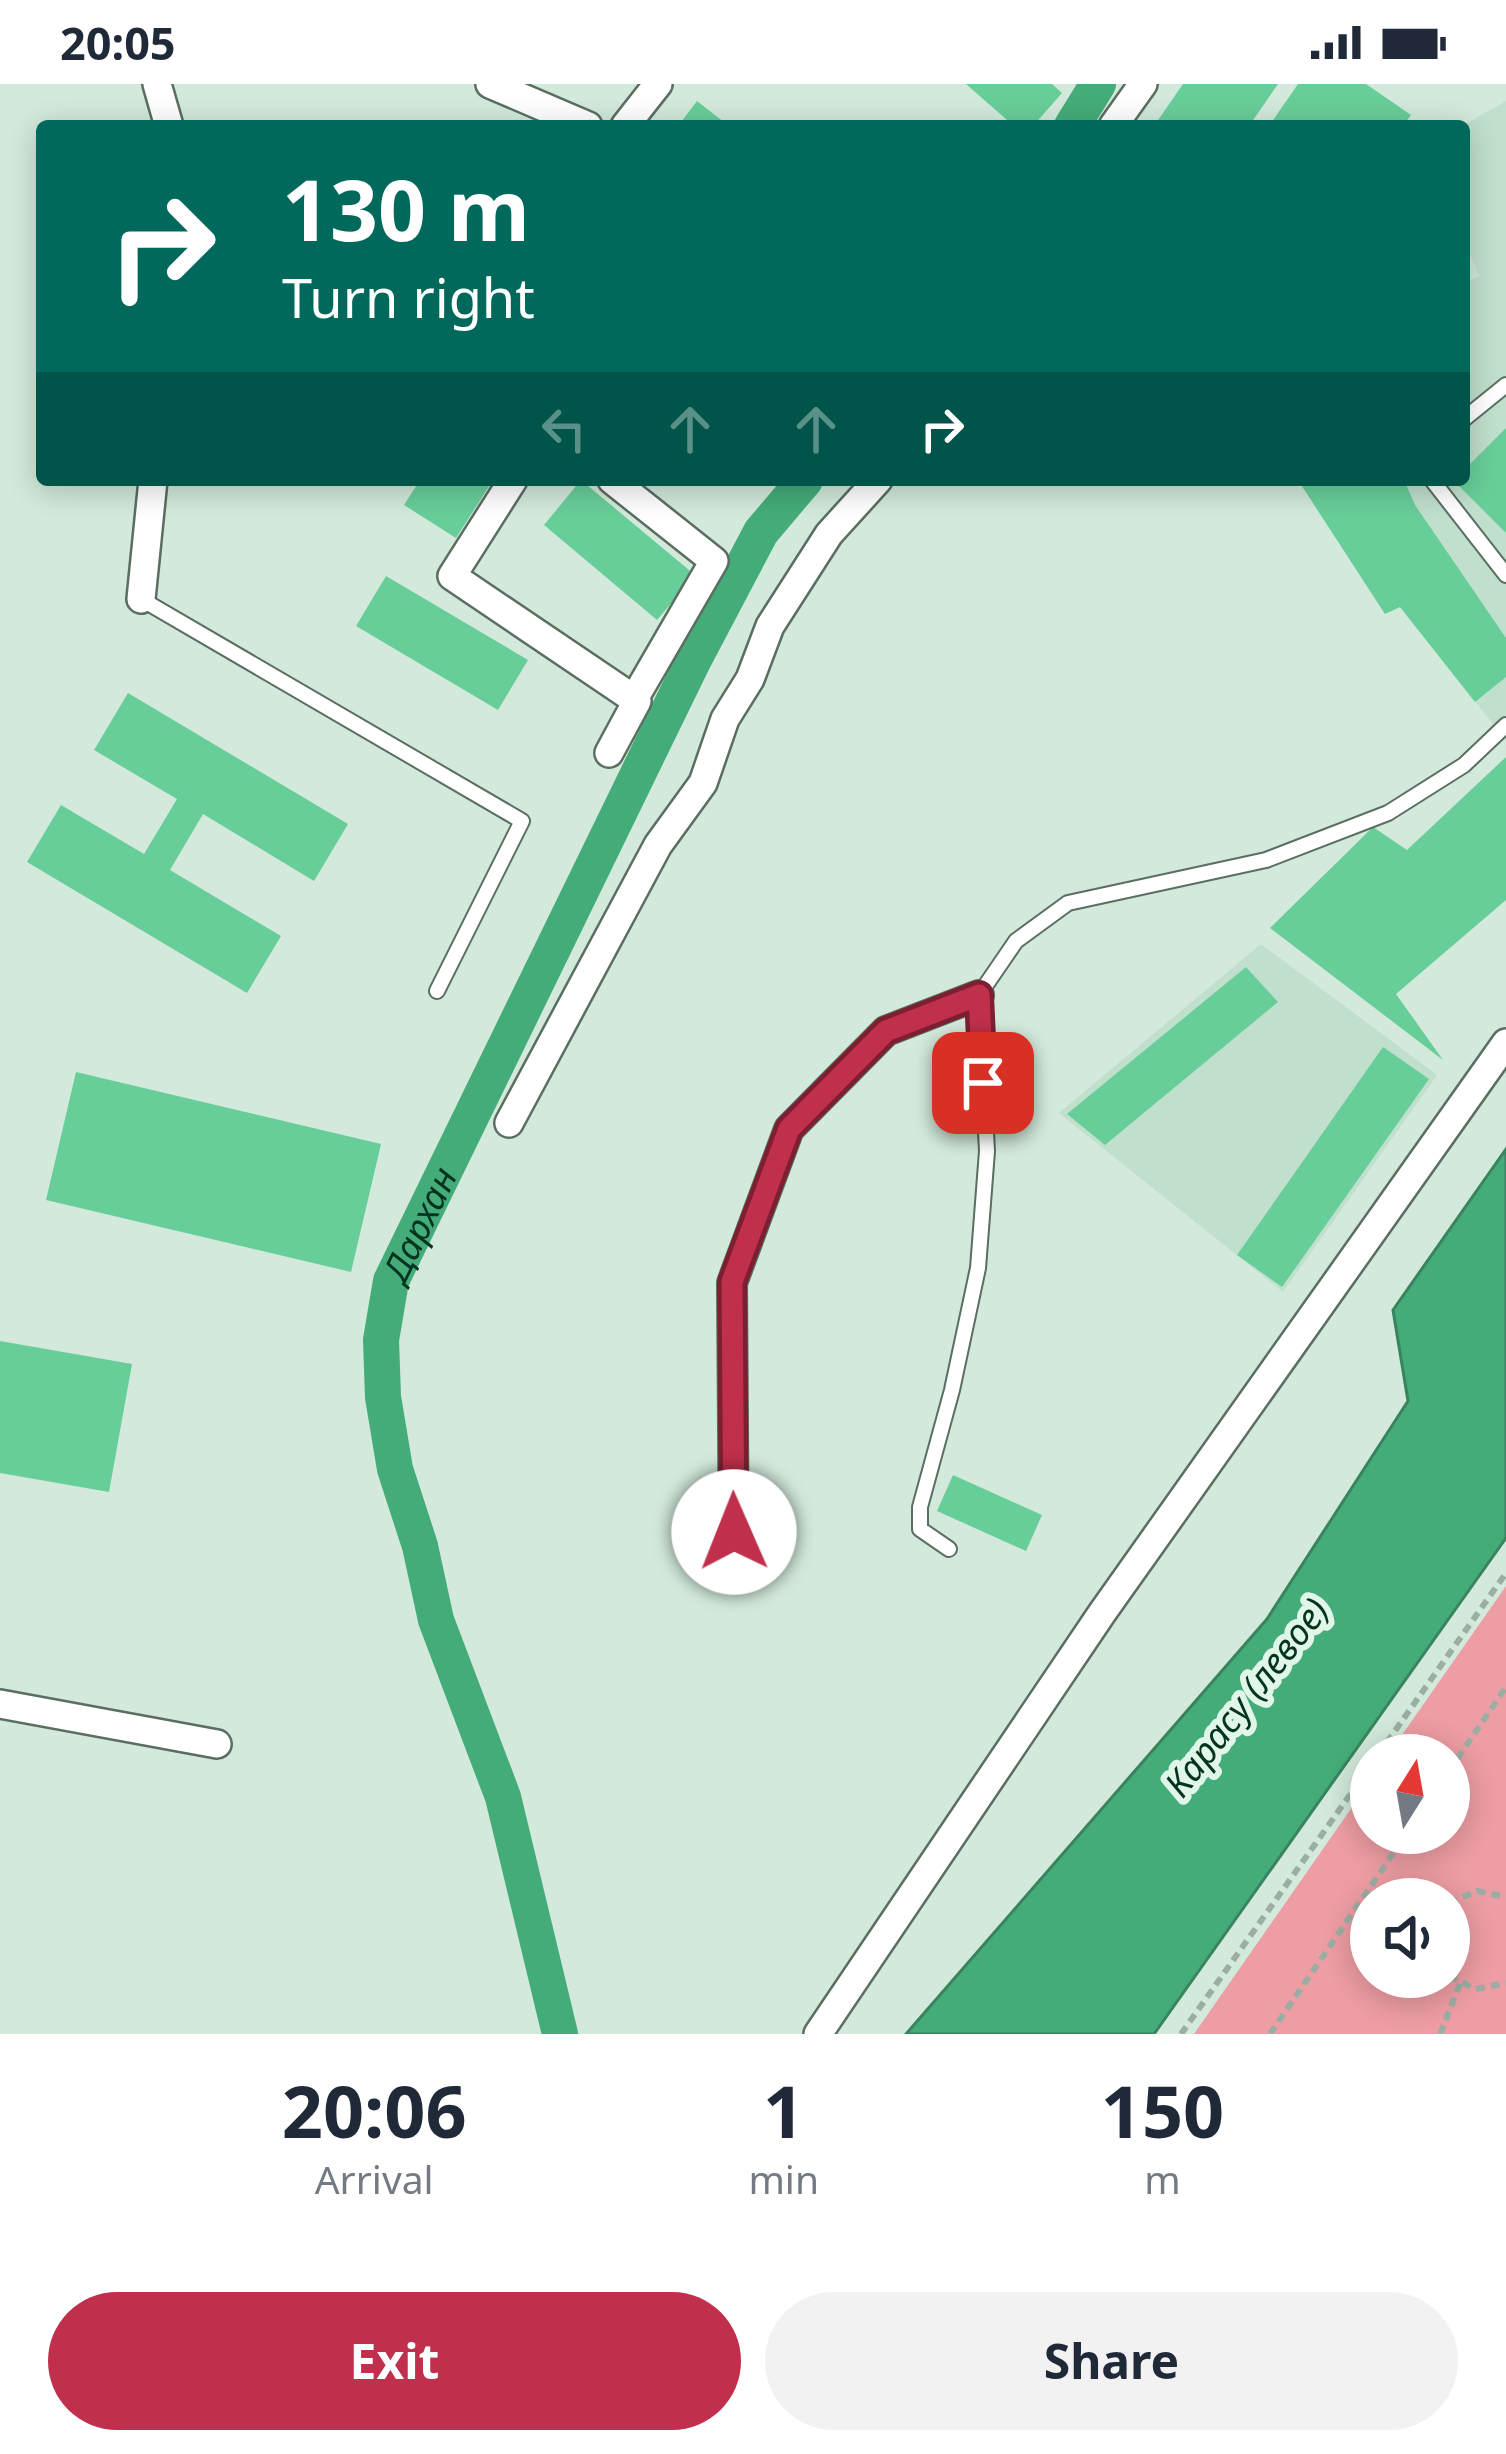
<!DOCTYPE html>
<html lang="en">
<head>
<meta charset="utf-8">
<style>
	body { margin:0; font-family:"Noto Sans",sans-serif; background:#f2f2f3; color:#1f2937; height:100vh; display:flex; flex-direction:column; font-size:45px; white-space:nowrap }
	* { box-sizing:border-box; margin:0 }
	p { font-size:39px; color:#747a83 }
	.icon { flex:none; width:66px; height:66px; fill:none; stroke:currentColor; stroke-width:2; stroke-linecap:round; stroke-linejoin:round }
	.map { position:relative; height:1950px; overflow:hidden }
	.panel { display:flex; flex-direction:column; background:#fff; flex:1 }
	.panel>* { flex:none }
	.top-card { position:absolute; left:36px; top:36px; width:1434px; height:366px; border-radius:12px; box-shadow:0 6px 30px #0003; background:#00695c; color:#fff; overflow:hidden }
	.needle { width:78px; rotate:11deg }
	.tools { position:absolute; left:1350px; top:1650px; display:grid; gap:24px }
	.tools a { display:grid; place-items:center; width:120px; height:120px; border-radius:50%; background:#fff; box-shadow:0 6px 30px #0003; font-size:60px }
	.pin { position:absolute; display:grid; place-items:center; width:102px; height:102px; color:#fff; margin:-51px; border-radius:24px; box-shadow:0 6px 18px #0006 }
	.me { position:absolute; width:132px; margin:-66px; rotate:359deg; stroke-linejoin:round; filter:drop-shadow(0 0 9px #0008) }
	.turn { display:flex; align-items:center; gap:42px; height:252px; padding:0 48px; font-size:54px }
	.turn .icon { width:156px; height:156px; stroke-width:2.5 }
	.turn b { display:block; font-size:84px; line-height:102px }
	.lanes { display:flex; align-items:center; height:114px; padding:0 48px; background:#0003; justify-content:center; gap:60px; direction:ltr }
	.lanes .off { opacity:.35 }
	.eta { display:flex; justify-content:space-evenly; align-items:center; height:204px; text-align:center }
	.eta b { font-size:72px; font-weight:700; line-height:84px }
	.primary-button { display:flex; gap:24px; margin-top:auto; padding:24px 48px }
	.primary-button a { flex:1; height:138px; border-radius:72px; background:#c02f4b; color:#fff; font-size:48px; font-weight:700; line-height:138px; text-align:center }
	.primary-button a+a { background:#f2f2f3; color:#1f2937 }
	.status { display:flex; justify-content:space-between; align-items:center; height:84px; padding:0 60px; background:#fff; direction:ltr }
	.status svg { height:33px; fill:currentColor }
	.map>svg:first-child { display:block }
</style>
</head>
<body>
<div class="status"><b>20:05</b><svg viewBox="0 0 49 12"><path d="M0 12V9h3v3zM5 12V6h3v6zM10 12V3h3v9zM15 12V0h3v12zM26 1h20v11H26zM47 4h2v5h-2z"/></svg></div>
<div class="map">
<svg width="1506" height="1950" viewBox="0 0 1506 1950">
	<rect width="100%" height="100%" fill="#d2e9db"/>
	<path fill="#c1dfcd" d="M1506,17V656L1400,523L1385,530L1298,396H1464V200L1479,192L1464,156L1462,42Z
		M1261,860L1437,991L1283,1208L1059,1029Z"/>
	<path fill="#ed9da3" fill-rule="evenodd" d="M1506,1502V1950H1194L1371,1696V1749H1449V1671H1388ZM1371,1815H1449V1893H1371Z"/>
	<path fill="#44ac79" stroke="#39845f" stroke-width="3" d="M1506,1065V1454L1154,1950H906L1267,1535L1408,1317L1393,1226Z"/>
	<g fill="none" stroke-linecap="round" stroke-linejoin="round">
		<g stroke="#44ac79" stroke-width="36">
			<path d="M1072,42L1098,0"/>
			<path id="s1" d="M560,1950L503,1713L436,1536L420,1462L395,1385L383,1313L381,1256L391,1197L693,577L761,448L805,396"/>
		</g>
	</g>
	<path fill="#68ce99" d="M966,0H1052L1062,9L1033,42H1014Z
		M1183,0H1278L1249,42H1154Z
		M1298,0H1366L1411,31L1403,42H1269Z
		M697,17L729,42H678Z
		M1506,344V449L1453,396H1464V386Z
		M420,396H493L456,454L404,421Z
		M581,396L695,491L657,536L544,441Z
		M1298,396H1404L1415,421L1506,554V593L1475,618L1400,523L1385,530Z
		M386,492L528,576L498,626L356,542Z
		M128,609L348,740L314,797L203,730L170,786L281,852L247,909L27,778L61,721L144,770L177,715L94,666Z
		M1506,673V816L1396,910L1443,976L1270,844L1373,743L1407,766Z
		M1246,883L1278,918L1105,1061L1067,1030Z
		M1383,963L1429,995L1282,1203L1237,1171Z
		M76,988L381,1060L351,1188L46,1116Z
		M0,1257L132,1280L109,1408L0,1389Z
		M953,1391L1042,1431L1026,1467L937,1427Z"/>
	<g fill="none" stroke-linecap="round" stroke-linejoin="round">
		<defs>
			<path id="lane" d="M1464,335L1506,301
				M1432,396L1506,491
				M141,515L522,737L437,907
				M949,1465L920,1445V1423L952,1306L978,1184L987,1067L979,911L1016,857L1068,819L1266,776L1388,729L1464,681L1506,641"/>
			<path id="street" d="M157,0L169,42
				M490,0L588,42
				M625,42L658,0
				M1113,42L1143,0
				M513,396L452,492L637,617L609,669
				M612,396L714,477L634,615
				M141,515L153,396
				M509,1039L658,761L703,699L725,635L750,595L770,542L829,450L878,396
				M734,1489L732,1199L789,1045L886,947L979,911
				M0,1620L217,1660
				M818,1950L1102,1529L1506,959"/>
		</defs>
		<use href="#lane" stroke="#5a6e62" stroke-width="18"/>
		<use href="#street" stroke="#5a6e62" stroke-width="32"/>
		<path stroke="#9caea3" stroke-width="6" stroke-dasharray="9 6" stroke-linecap="butt" d="M1378,1671L1506,1489
			M1449,1687L1506,1603
			M1449,1819L1477,1807L1506,1813
			M1449,1892L1476,1905L1506,1899
			M1181,1950L1371,1681
			M1270,1950L1407,1749
			M1440,1950L1460,1900"/>
		<use href="#lane" stroke="#fff" stroke-width="14"/>
		<use href="#street" stroke="#fff" stroke-width="27"/>
	</g>
	<g fill="none" stroke-linecap="round" stroke-linejoin="round">
		<defs>
			<path id="route" d="M734,1448L732,1198L789,1045L886,947L979,911L983,999"/>
		</defs>
		<use href="#route" stroke="#7d1f31" stroke-width="30"/>
		<use href="#route" stroke="#c02f4b" stroke-width="21"/>
	</g>
	<g text-anchor="middle" dominant-baseline="central" stroke-width="12" stroke-linejoin="round" paint-order="stroke">
		<g font-size="36" font-style="italic" fill="#05331f" stroke="#dff6e8">
			<text stroke="none"><textPath href="#s1" startOffset="843">Дархан</textPath></text>
			<text transform="translate(1246 1613) rotate(-52)">Карасу (левое)</text>
		</g>
	</g>
</svg>
<div class="tools">
<a><svg class="needle" viewBox="-14 -14 28 28"><path d="M0-13l5 13h-10z" fill="#e53935"/><path d="M0 13l5-13h-10z" fill="#747a83"/></svg></a>
<a><svg class="icon" aria-label="sound" viewBox="0 0 24 24"><path d="M4 9h4l5-4v14l-5-4H4zM17 9q2 3 0 6"/></svg></a>
</div>
<div class="pin" style="left:983px;top:999px;background:#d93025"><svg class="icon" aria-label="arrive" viewBox="0 0 24 24"><path d="M6 21V4h12l-3 4 3 4H6"/></svg></div>
<svg class="me" style="left:734px;top:1448px" viewBox="-20 -20 40 40"><circle r="19" fill="#fff"/><path d="M0-13L10 11 0 6-10 11z" fill="#c02f4b"/></svg>
<div class="top-card">
<div class="turn"><svg class="icon" aria-label="right" viewBox="0 0 24 24"><path d="M7 20v-9h11M14 6l5 5-5 5"/></svg><div><b>130 m</b>Turn right</div></div>
<div class="lanes"><svg class="icon off" aria-label="left" viewBox="0 0 24 24"><path d="M17 20v-9H6M10 6l-5 5 5 5"/></svg><svg class="icon off" aria-label="ahead" viewBox="0 0 24 24"><path d="M12 20V5M6 11l6-6 6 6"/></svg><svg class="icon off" aria-label="ahead" viewBox="0 0 24 24"><path d="M12 20V5M6 11l6-6 6 6"/></svg><svg class="icon" aria-label="right" viewBox="0 0 24 24"><path d="M7 20v-9h11M14 6l5 5-5 5"/></svg></div>
</div>
</div>
<section class="panel">
<div class="eta">
<div><b>20:06</b><p>Arrival</p></div>
<div><b>1</b><p>min</p></div>
<div><b>150</b><p>m</p></div>
</div>
<div class="primary-button"><a>Exit</a><a>Share</a></div>
</section>
</body>
</html>
